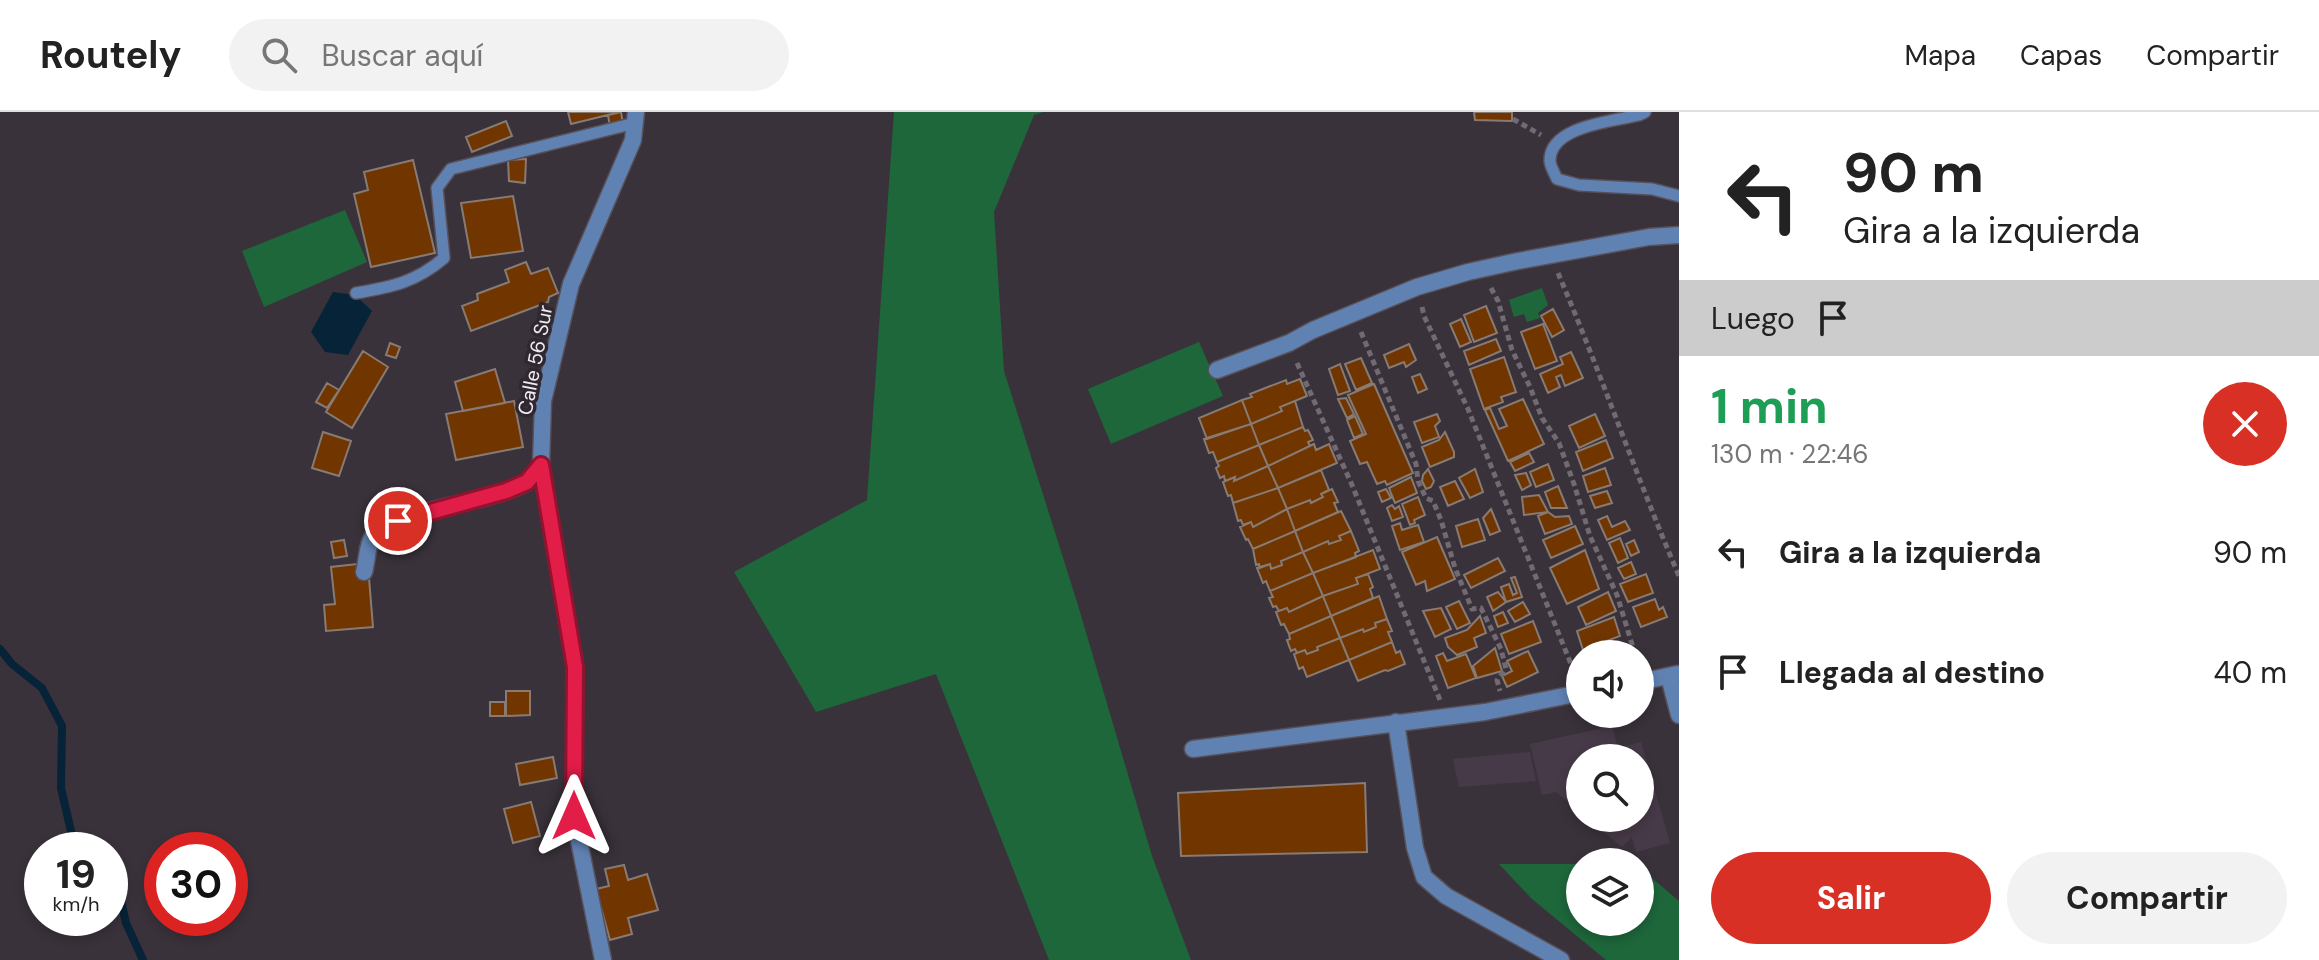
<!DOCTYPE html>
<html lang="es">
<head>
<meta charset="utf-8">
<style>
	body { margin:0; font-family:"DM Sans",sans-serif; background:#f2f2f2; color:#222; height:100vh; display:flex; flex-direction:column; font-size:30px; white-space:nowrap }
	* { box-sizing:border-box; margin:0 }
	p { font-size:26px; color:#767676 }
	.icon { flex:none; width:44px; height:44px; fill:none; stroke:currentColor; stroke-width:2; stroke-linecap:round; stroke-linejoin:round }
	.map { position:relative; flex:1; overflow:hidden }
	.sheet { display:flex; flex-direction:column; background:#fff; width:640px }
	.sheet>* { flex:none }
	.guide { background:#fff; color:#222; overflow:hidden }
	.controls { position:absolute; left:1566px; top:528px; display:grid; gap:16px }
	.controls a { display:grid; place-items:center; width:88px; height:88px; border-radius:50%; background:#fff; box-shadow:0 4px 12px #0003; font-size:40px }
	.speed { position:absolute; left:24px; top:720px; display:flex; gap:16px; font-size:40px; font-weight:700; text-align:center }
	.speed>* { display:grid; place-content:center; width:104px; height:104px; border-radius:50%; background:#fff; box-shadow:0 4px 12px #0003; line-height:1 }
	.speed small { font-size:20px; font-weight:400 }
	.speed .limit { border:12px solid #d22; background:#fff; color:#111 }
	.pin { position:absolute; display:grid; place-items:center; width:68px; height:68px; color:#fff; margin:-34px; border:4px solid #fff; border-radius:50%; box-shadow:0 2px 8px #0007 }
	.me { position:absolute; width:88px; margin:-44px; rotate:0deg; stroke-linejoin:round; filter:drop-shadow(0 0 6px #0008) }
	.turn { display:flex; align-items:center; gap:28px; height:168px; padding:0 32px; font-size:36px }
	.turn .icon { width:104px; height:104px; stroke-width:2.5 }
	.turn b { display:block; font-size:56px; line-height:68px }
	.then { display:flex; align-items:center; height:76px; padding:0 32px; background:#0003; gap:16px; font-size:30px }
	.round { display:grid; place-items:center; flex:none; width:84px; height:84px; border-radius:42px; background:#f2f2f2 }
	.head { display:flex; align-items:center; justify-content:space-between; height:136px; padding:0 32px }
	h1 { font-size:48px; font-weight:700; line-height:60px; color:#1e9e55 }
	.primary-button { display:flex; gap:16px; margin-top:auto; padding:16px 32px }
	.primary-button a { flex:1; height:92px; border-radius:48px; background:#d93025; color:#fff; font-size:32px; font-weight:700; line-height:92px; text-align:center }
	.primary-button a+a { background:#f2f2f2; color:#222 }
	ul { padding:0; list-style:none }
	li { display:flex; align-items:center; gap:24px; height:120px; padding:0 32px }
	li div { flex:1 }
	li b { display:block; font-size:30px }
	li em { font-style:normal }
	header { display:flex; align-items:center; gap:48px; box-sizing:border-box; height:112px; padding:0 40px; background:#fff; border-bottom:2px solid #e0e0e0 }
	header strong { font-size:38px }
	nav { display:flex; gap:44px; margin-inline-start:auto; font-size:28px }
	.search { width:560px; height:72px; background:#f2f2f2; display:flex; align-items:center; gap:20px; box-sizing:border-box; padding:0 28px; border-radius:44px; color:#767676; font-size:30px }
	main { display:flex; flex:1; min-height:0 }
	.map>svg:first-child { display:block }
</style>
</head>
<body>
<header>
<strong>Routely</strong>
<div class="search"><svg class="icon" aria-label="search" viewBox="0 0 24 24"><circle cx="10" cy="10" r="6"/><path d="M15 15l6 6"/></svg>Buscar aquí</div>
<nav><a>Mapa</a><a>Capas</a><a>Compartir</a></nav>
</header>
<main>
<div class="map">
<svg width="1679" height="848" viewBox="0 0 1679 848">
	<rect width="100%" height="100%" fill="#3a323b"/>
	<path fill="#473a48" d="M1612,614L1618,636L1641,630L1670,731L1636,740L1632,725L1622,735L1587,706H1640V646H1580V700L1556,680L1542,683L1530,632Z
		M1530,640L1536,669L1459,675L1453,647Z"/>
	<path fill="#1e673b" d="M894,0H1043L1034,3L994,100L1004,259L1077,490L1152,744L1191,848H1049L936,562L816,600L734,460L867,388Z
		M345,98L367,150L264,195L242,139Z
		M1542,176L1548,193L1538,201L1540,206L1527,210L1524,202L1514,205L1509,188Z
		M1199,230L1223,284L1111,332L1088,277Z
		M1499,752H1580V810H1640V756L1679,789V848H1606L1532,787Z"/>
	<path fill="#062337" d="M333,180L355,183L372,199L348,243L325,240L311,220Z"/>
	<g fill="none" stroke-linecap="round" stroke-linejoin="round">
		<path stroke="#062337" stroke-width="8" d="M0,537L12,552L42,576L62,614L61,676L74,732L90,738
			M110,758L117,771L126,811L143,848"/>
	</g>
	<path fill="#713500" stroke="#877b74" stroke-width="2" d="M568,0H620L571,12Z
		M621,0L624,18L611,21L608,3Z
		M1474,0H1512V9L1475,8Z
		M506,9L512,24L472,40L466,25Z
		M526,47L525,71L509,69L508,48Z
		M413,48L435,141L371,155L354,82L368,78L364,60Z
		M513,84L523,139L471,146L461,91Z
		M526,150L531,162L548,156L558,181L549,185L548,190L471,219L462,194L478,188L477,182L509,170L505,158Z
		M1486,194L1497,221L1474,230L1464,203Z
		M1553,197L1564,218L1552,225L1541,204Z
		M1461,207L1471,230L1460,235L1450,212Z
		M1543,212L1557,249L1535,257L1521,220Z
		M1496,227L1501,239L1469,253L1464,239Z
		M390,231L400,235L396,246L386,243Z
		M1409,232L1416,248L1406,255L1404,250L1389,256L1384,243Z
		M363,239L388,255L352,316L326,300Z
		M1571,240L1583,266L1565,274L1561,263L1556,265L1560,275L1548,281L1540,262L1563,252L1560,245Z
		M1504,245L1516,280L1501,285L1503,290L1484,297L1470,257Z
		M1361,246L1372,271L1356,278L1345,252Z
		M1340,252L1350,279L1338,283L1329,257Z
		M495,257L505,291L463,299L455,270Z
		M1420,262L1427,277L1418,281L1412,265Z
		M1300,267L1307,284L1280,295L1282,299L1251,312L1242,288L1252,285L1250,282L1286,268L1287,272Z
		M327,271L339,278L327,296L316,290Z
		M1374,272L1413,361L1387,373L1385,369L1377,372L1367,350L1360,352L1350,329L1366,322L1348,283Z
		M1346,286L1354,302L1347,306L1338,287Z
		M1523,287L1544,332L1508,349L1485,298L1490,296L1499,317L1507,314L1499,297Z
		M1242,288L1251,312L1207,327L1199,306Z
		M514,289L523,335L456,348L446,302Z
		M1295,289L1303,315L1259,333L1251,312L1282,299L1280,295Z
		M1437,302L1440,309L1435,314L1439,325L1422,331L1414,310Z
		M1595,302L1605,324L1579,336L1569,314Z
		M1355,304L1363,322L1354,326L1347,308Z
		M1251,312L1259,333L1217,350L1213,340L1209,341L1204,327Z
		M1303,315L1305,319L1308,318L1313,328L1308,330L1310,334L1268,354L1259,333Z
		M323,320L351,329L339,364L312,356Z
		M1445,320L1454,340V345L1430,355L1422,335L1439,328Z
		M1606,328L1613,346L1583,359L1576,340Z
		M1314,332L1316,338L1329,332L1337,351L1278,376L1268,354Z
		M1259,333L1268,354L1234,369L1235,365L1225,369L1224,364L1220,366L1216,356L1219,354L1217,350Z
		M1529,341L1534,350L1515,359L1510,350Z
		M1548,352L1554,368L1536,375L1530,360Z
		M1268,354L1278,376L1233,391L1231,383L1228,384L1223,370L1235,365L1234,369Z
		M1605,356L1611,373L1588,380L1583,364Z
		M1428,357L1434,369L1431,375L1426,377L1422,369L1423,363Z
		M1475,357L1483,380L1470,386L1459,366Z
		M1321,358L1329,378L1321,382L1323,385L1311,391L1310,388L1287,397L1278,376Z
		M1526,361L1531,373L1522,378L1515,363Z
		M1411,365L1417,381L1395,391L1389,376Z
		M1455,369L1464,387L1448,394L1440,375Z
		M1558,374L1567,396H1551L1545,380Z
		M1278,376L1287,397L1253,415L1251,410L1243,413L1241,408L1238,409L1233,391Z
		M1332,377L1338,390L1334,391L1338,400L1295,419L1287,397L1310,388L1311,391L1323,385L1321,382Z
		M1386,377L1391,386L1382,390L1378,380Z
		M1607,379L1612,391L1595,396L1590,384Z
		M1539,383L1548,400L1524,403L1522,385Z
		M1418,385L1425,403L1414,408L1415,411L1410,413L1402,392Z
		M1392,393L1395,397L1399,394L1403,405L1392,409L1387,396Z
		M1287,397L1295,419L1253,437L1248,427L1246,428L1240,415L1251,410L1253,415Z
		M1491,397L1500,419L1490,423L1483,406Z
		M1341,399L1351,419L1339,424L1341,428L1329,432L1328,429L1303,440L1295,419Z
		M1548,400L1555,405L1569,404L1572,412L1545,422L1538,404Z
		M1607,404L1612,415L1625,409L1630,418L1607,428L1598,408Z
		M1478,407L1485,428L1462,435L1456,414Z
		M1400,411L1402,418L1418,413L1424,430L1400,438L1392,414Z
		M1575,414L1583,432L1551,446L1543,428Z
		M1295,419L1303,440L1281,449L1282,453L1271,457L1270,452L1260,456L1259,452L1256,453L1253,437Z
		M1351,419L1359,439L1355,441L1356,445L1313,461L1303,440L1328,429L1329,432L1341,428L1339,424Z
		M1437,425L1455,467L1427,479L1425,469L1416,473L1402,440Z
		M1620,426L1628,446L1618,451L1609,431Z
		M344,428L347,444L334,446L331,430Z
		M1634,428L1639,440L1631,444L1626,432Z
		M1373,438L1380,457L1356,466L1358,472L1323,484L1313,461Z
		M1585,438L1599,477L1567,492L1550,456Z
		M1303,440L1313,461L1270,479L1266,469L1263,471L1257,456L1270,452L1271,457L1282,453L1281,449Z
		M1498,446L1505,459L1471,476L1464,463Z
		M1631,450L1636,462L1624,467L1618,456Z
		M357,452L359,467L369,466L373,515L326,519L324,493L335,492L331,455Z
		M1313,461L1323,484L1289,500L1287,496L1279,499L1276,494L1273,495L1269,486L1273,485L1270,479Z
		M1368,462L1373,475L1370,477L1373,486L1331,504L1323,484L1358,472L1356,466Z
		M1646,462L1653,481L1628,490L1620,472Z
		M1515,465L1522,485L1506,490L1501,475L1509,472L1513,483L1517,481L1511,466Z
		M1498,480L1506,490L1493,499L1487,485Z
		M1608,480L1616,499L1586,513L1578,495Z
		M1323,484L1331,504L1289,522L1284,512L1281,513L1276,500L1287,496L1289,500Z
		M1379,484L1387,507L1375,511L1376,515L1364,520L1363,517L1340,526L1331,504Z
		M1655,487L1659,498L1663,495L1667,505L1641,515L1633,495Z
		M1459,489L1470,511L1457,517L1446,495Z
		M1523,490L1530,502L1515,510L1508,499Z
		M1441,496L1451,517L1435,525L1423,499Z
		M1503,500L1508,511L1498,515L1494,504Z
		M1331,504L1340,526L1317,535L1318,538L1307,542L1305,538L1297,541L1295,537L1291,539L1287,528L1290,527L1289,522Z
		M1480,504L1486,521L1474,526L1477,535L1457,543L1448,535L1445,526L1467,518Z
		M1614,505L1620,524L1583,538L1577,519Z
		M1387,507L1392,519L1388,520L1392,530L1349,548L1340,526L1363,517L1364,520L1376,515L1375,511Z
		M1533,509L1541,530L1509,542L1501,522Z
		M1340,526L1349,548L1307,565L1303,555L1299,557L1294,542L1305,538L1307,542L1318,538L1317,535Z
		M1392,530L1396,541L1400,539L1405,552L1388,559L1385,558L1358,569L1349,548Z
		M1495,536L1502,559L1477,566L1473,554Z
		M1528,539L1538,560L1507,575L1502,564L1512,559L1507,549Z
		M1443,541L1447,549L1466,542L1476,566L1448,576L1436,544Z
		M506,579H530V603L506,604Z
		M490,590H505V604H490Z
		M553,645L557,666L520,673L516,652Z
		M1365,671L1367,740L1181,744L1178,681Z
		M531,690L540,724L513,731L504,697Z
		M624,753L628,768L647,762L658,798L628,806L632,822L610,828L596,777L609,774L605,757Z"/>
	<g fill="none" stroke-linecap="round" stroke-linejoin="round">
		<defs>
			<path id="lane" d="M1645,0L1639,3C1614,9 1549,14 1550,49C1550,54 1555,62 1557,67L1579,73L1652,77L1679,84
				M356,181C392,175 416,170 444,146L437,76L451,57L635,11"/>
			<path id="street" d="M1217,258L1289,231L1313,218L1417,175L1468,160L1518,149L1649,125L1679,123
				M364,460C367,450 367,432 373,424C396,397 489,392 525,371C531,367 536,359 541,353
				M1669,565L1679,603
				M1640,570L1677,562
				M1396,610L1415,736L1424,765L1446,784L1561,848
				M1193,637L1485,600L1580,581
				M603,848L574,704L575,555L541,353L543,289L571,172L633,28L636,0"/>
		</defs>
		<use href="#lane" stroke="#575058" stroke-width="14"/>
		<use href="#street" stroke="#575058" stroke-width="19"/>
		<path stroke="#716a72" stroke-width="5" stroke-dasharray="6 4" stroke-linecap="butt" d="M1513,7L1541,23
			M1558,161C1601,261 1636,364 1679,464
			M1491,176L1498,189L1512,238L1530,275L1542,306L1559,331L1574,372L1590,424L1617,483L1635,542
			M1422,195L1424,204L1468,297L1575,562
			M1361,220L1416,352L1418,369L1426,386L1433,389L1441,408L1455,456L1472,497L1481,496L1501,537L1506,557L1497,568L1500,579
			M1297,251L1352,373L1440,588"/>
		<use href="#lane" stroke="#6082b3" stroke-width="11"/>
		<use href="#street" stroke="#6082b3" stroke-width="16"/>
	</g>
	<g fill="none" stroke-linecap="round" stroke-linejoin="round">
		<defs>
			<path id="route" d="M398,409L506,379L527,370L541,353L575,555L574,704"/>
		</defs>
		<use href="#route" stroke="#92132f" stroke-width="20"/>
		<use href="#route" stroke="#e11d48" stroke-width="14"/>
	</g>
	<g text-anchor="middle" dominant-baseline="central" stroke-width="7" stroke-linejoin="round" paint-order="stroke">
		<g font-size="20" fill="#f1ebf1" stroke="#302831">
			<text transform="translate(535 248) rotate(-79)">Calle 56 Sur</text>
		</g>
	</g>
</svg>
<div class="controls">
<a><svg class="icon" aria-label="sound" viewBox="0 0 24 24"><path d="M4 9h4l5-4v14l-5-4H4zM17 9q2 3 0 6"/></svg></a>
<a><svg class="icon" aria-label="search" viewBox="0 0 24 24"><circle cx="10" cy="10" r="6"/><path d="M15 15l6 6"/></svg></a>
<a><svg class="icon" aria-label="layers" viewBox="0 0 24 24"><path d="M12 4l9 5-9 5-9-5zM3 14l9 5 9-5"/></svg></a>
</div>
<div class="speed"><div>19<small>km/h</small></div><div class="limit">30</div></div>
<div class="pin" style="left:398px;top:409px;background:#d93025"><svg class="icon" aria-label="arrive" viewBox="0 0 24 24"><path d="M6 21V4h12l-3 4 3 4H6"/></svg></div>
<svg class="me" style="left:574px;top:704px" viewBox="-20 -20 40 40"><path d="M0-17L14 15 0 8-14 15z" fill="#e11d48" stroke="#fff" stroke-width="4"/></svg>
</div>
<section class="sheet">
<div class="guide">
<div class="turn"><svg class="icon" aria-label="left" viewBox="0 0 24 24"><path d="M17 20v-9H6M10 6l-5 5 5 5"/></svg><div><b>90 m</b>Gira a la izquierda</div></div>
<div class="then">Luego<svg class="icon" aria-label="arrive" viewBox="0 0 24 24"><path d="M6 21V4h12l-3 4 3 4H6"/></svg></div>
</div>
<div class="head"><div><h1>1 min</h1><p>130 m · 22:46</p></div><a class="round" style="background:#d93025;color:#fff"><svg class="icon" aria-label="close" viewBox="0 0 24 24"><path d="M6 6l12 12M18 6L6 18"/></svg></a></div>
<ul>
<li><svg class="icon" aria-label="left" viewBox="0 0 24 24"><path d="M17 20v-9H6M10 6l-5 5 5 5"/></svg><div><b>Gira a la izquierda</b></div><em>90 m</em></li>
<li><svg class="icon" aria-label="arrive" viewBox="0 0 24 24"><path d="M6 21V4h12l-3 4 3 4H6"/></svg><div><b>Llegada al destino</b></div><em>40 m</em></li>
</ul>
<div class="primary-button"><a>Salir</a><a>Compartir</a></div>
</section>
</main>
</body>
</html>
